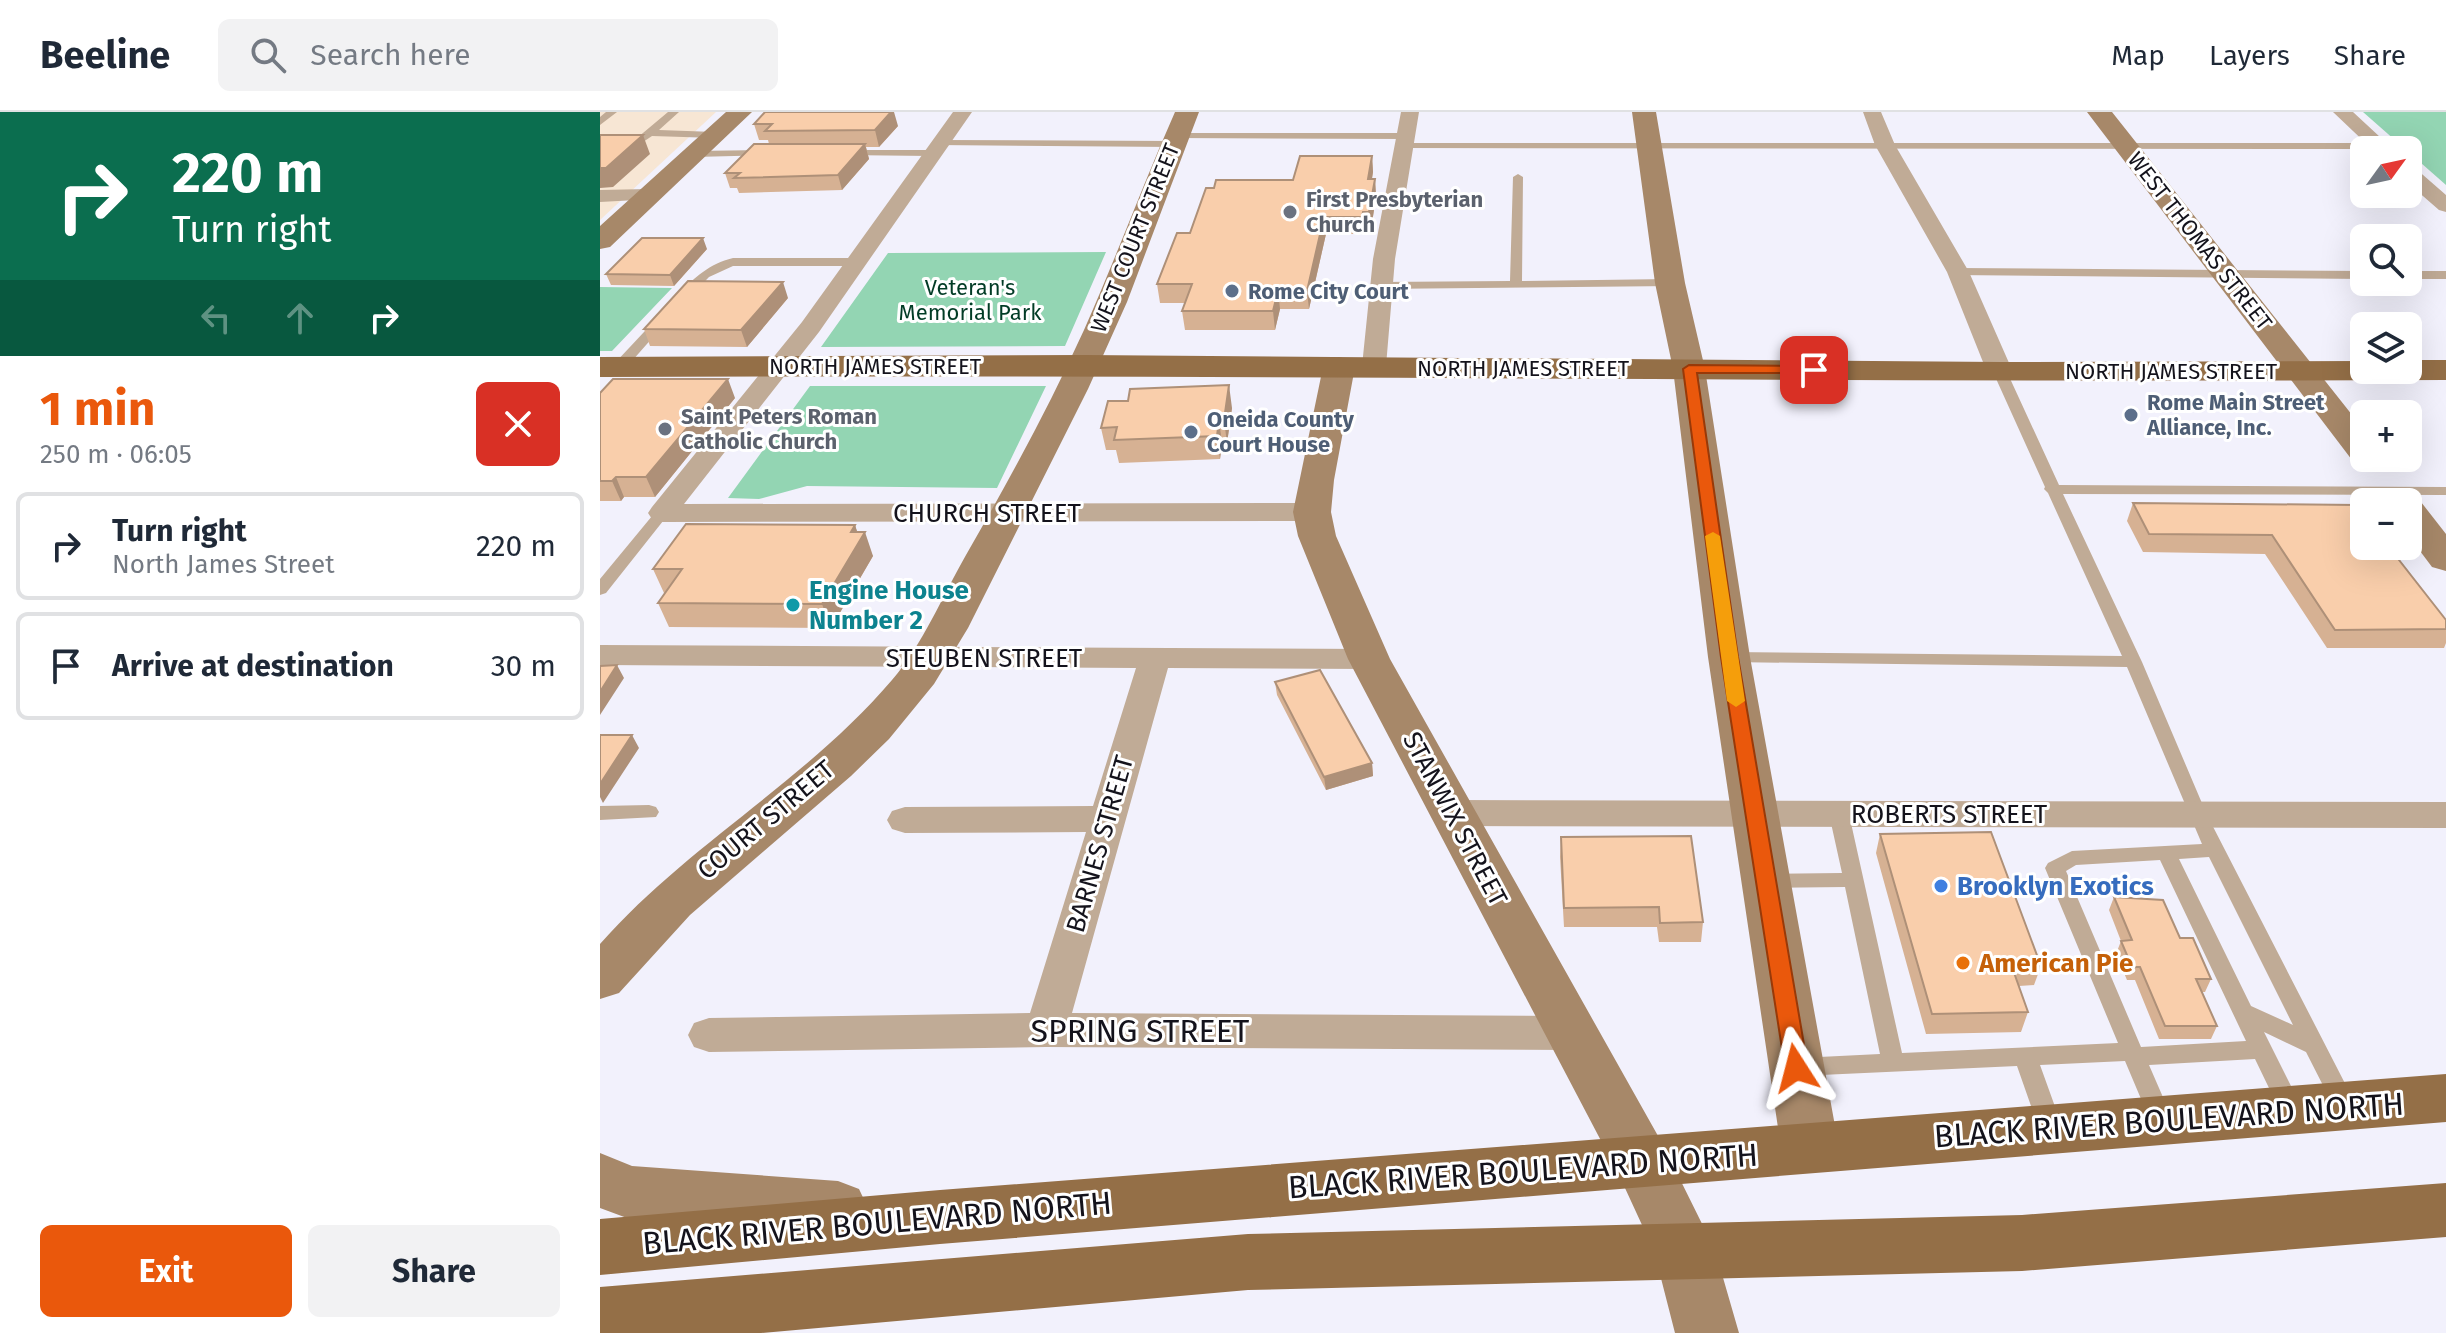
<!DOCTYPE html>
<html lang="en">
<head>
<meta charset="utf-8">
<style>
	body { margin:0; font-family:"Fira Sans",sans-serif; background:#f2f2f3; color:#1f2937; height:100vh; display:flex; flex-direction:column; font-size:30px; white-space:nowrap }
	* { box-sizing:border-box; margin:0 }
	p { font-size:26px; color:#747a83 }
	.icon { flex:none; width:44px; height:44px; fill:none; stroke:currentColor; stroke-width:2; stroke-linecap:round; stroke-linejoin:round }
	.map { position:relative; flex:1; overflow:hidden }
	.side { display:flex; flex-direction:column; background:#fff; width:600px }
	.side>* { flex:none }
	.banner { background:#0b6e4f; color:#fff; overflow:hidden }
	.needle { width:52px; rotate:57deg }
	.buttons { position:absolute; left:1750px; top:24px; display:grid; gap:16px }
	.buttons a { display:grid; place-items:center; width:72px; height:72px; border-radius:12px; background:#fff; box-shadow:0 8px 32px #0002; font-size:40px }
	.pin { position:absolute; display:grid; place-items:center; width:68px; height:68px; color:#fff; margin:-34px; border-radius:16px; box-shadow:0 4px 12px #0006 }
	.me { position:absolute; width:88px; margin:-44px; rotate:351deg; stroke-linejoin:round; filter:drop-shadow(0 0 6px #0008) }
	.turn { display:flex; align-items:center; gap:28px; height:168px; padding:0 40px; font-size:36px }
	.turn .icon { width:104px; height:104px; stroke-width:2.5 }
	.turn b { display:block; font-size:56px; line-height:68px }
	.lanes { display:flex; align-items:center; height:76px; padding:0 40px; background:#0003; justify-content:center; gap:40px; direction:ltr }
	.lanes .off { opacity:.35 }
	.round { display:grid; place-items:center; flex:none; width:84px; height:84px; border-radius:12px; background:#f2f2f3 }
	.headline { display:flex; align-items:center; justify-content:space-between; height:136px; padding:0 40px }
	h1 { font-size:48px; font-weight:700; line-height:60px; color:#ea580c }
	.action { display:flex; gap:16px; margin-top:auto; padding:16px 40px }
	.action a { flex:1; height:92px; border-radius:12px; background:#ea580c; color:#fff; font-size:32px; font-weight:700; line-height:92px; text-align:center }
	.action a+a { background:#f2f2f3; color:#1f2937 }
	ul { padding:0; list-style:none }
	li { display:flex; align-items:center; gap:24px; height:108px; margin:0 16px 12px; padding:0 24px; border:4px solid #e0e1e3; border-radius:12px }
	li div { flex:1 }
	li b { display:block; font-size:30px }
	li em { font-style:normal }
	header { display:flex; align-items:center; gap:48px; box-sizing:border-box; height:112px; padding:0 40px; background:#fff; border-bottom:2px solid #e0e1e3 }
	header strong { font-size:38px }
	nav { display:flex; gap:44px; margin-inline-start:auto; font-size:28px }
	.search { width:560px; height:72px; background:#f2f2f3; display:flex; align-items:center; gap:20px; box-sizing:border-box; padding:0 28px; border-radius:12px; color:#747a83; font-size:30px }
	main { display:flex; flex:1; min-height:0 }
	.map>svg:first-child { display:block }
</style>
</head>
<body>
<header>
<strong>Beeline</strong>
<div class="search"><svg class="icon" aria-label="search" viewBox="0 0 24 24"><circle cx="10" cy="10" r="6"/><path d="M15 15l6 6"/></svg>Search here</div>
<nav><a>Map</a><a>Layers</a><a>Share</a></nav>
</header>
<main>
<section class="side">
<div class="banner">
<div class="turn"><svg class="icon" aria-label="right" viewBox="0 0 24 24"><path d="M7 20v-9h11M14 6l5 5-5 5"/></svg><div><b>220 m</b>Turn right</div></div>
<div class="lanes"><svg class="icon off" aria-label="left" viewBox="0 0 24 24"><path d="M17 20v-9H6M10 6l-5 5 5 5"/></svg><svg class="icon off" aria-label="ahead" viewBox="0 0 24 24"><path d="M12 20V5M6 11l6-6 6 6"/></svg><svg class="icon" aria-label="right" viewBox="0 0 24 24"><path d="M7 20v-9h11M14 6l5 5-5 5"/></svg></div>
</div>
<div class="headline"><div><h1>1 min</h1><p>250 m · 06:05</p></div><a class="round" style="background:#d93025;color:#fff"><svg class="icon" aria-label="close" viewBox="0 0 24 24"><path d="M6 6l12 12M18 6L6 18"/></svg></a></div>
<ul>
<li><svg class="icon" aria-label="right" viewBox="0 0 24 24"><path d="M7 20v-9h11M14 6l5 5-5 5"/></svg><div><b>Turn right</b><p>North James Street</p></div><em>220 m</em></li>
<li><svg class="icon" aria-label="arrive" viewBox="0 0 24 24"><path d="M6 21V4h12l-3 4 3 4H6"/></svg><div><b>Arrive at destination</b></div><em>30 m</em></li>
</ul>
<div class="action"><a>Exit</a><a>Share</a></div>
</section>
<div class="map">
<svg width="1846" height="1221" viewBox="0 0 1846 1221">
	<rect width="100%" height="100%" fill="#f2f1fc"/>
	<path fill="#f7e6d4" d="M0,0H116L0,108Z"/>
	<path fill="#93d5b3" d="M1763,0H1846V73Z
		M506,140L465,234L221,235L288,141Z
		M0,175L72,176L12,239H0Z
		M210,274H446L397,376L207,374L159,387L128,386Z"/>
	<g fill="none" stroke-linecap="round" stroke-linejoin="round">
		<path fill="#c0ab96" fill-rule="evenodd" d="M6,0H17L0,13V5Z
			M68,0H79L59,18L115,20L120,23L115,26L52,24L40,32H0V26H37Z
			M577,21H806L811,24L806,27L573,26V22Z
			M340,28L573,29L578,32L573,35L336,33V29Z
			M804,31H1780L1785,34L1780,37L800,36L799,34Z
			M168,38L173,41L172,43L94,45L89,42L94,39Z
			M246,38H331L336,41L331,44L242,43L241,41Z
			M918,62L923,65L922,169L1070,167L1076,171L1074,174L776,177L774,174L780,170L910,169L913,65Z
			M133,146H258L264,150L258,154H133L109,165L87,188H79V182C95,165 109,152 133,146Z
			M1358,156L1764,159V167L1354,163V157Z
			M1808,159H1846V167H1808Z
			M59,204L69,207L24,258H14V252Z
			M1400,256L1407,260L1459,373L1846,375V383L1463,382L1542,550L1607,703L1752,985L1756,992L1752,999L1744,1002L1736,999L1706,940L1664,920L1702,996L1698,1003L1690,1006L1682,1003L1655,947L1549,953L1572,1006L1568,1013L1560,1016L1552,1013L1525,949L1440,953L1462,1014L1458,1021L1450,1024L1442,1021L1438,1014L1417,954L1199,964L1191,962L1188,955L1191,948L1199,946L1280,942L1245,775L1168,776L1161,774L1158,769L1161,764L1168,762L1242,761L1229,702L1232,697H1246L1249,702L1302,941L1518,931L1445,756L1448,751L1472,739L1602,732L1527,555L1129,550L1120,545L1129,540L1522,544L1448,381L1444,377L1445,375L1393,260ZM1609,745L1693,913L1651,894L1579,747ZM1560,748L1646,929L1541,935L1466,759L1476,753Z
			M62,396L70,401L67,404L6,481L0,483V467L57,398Z
			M49,693L56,695L59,700L56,705L0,708V694Z"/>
		<path fill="#c0ab96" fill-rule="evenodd" d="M353,0H372L219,220L84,392L712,391L722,394L726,400L722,406L712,409L62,410L52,407L48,401L52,395L202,210Z
			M801,0H819L795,147L786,254L783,259H765L762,254L773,147Z
			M1263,0H1281L1295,33L1369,160L1413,260L1409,265H1391L1387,260L1347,160L1275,33Z
			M1733,0H1753L1794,38H1773Z
			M1808,54L1815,56L1846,83V100L1839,98L1808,71Z
			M48,77L55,79L58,83L55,87L0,90V78Z
			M0,533L769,537L780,540L785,547L780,554L769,557L568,556L472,901L970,904L985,909L991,921L985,933L970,938L446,935L109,940L94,935L88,923L94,911L109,906L430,901L486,720L305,721L292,717L287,708L292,699L305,695L493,694L536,556L0,553Z
			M852,688L1846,690V716L852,714L839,710L834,701L839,692Z"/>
		<path fill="#a78869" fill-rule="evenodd" d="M126,0H152L10,135L0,137V114Z
			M575,0H599L527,190L488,277L368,516L334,572L289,627L251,664L90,803L19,881L0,887V832C87,733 206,669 292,568C323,532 342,485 366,443C408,370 449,295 484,218C516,146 543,72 575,0Z
			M1032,0H1056L1085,171L1105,257L1150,545L1239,1036L1230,1054L1210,1061L1190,1054L1181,1036L1108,545L1073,257L1055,171Z
			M1487,0H1512L1764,318V346H1778L1776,348L1764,352L1752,348Z
			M739,245L750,248L755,255L734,368L731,400L736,424L790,547L1062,1031L1115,1138L1139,1221H1075L1054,1139L1019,1063L748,547L698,424L693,400L723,255L728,248Z
			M1808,387L1821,390L1846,422V459L1832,455L1808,423V390H1795Z
			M0,1041L32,1054L238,1069L259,1077L268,1096L259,1115L238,1123L27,1106L0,1096Z"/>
		<path fill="#946f47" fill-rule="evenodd" d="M484,243L1400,250L1764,249V258H1808V248H1846V268C1231,271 615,262 0,265V245Z
			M1846,962V1010L340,1132L0,1163V1107L340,1078Z
			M1846,1071V1125L1422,1159L648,1178L161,1221H0V1175L648,1122L1422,1103Z"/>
	</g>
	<path fill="#d6b193" d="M154,12L298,14L279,35H266L269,47L242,78L139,81L137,76H130L125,61L169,32L168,28H159Z
		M772,44L773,60L772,67H775L776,84L771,118H764L763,122H726L709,197H680L675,218H585L582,199L585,191H560L557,172L590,121L614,76L693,68Z
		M107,137L74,174L11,173L6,162Z
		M188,186L147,235L50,234L44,217Z
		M0,281L135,286L55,385H24L21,389H0Z
		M632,296L627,331H622L620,347L519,351L516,338H506L501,316Z
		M1533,391L1757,393L1846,508V531L1844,536H1727L1665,442L1543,440L1527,409Z
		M255,413L257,420L273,444L231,516L69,515L58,491L65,481H64L53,457Z
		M675,570L772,651L773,664L726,678L677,583Z
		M1280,722L1441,854L1434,873L1419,874L1428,900L1421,920L1326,922L1276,741Z
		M961,725L1103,810L1101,830H1059L1057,815H964L960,745Z
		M1514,785L1580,826L1611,867L1605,880H1602L1617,914L1611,927H1559L1535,868H1527L1516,842L1521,829L1509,798Z"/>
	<path fill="#ae9078" d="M291,0H294L298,14L279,35L275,18Z
		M43,23L50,42L13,75L0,76V56Z
		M265,32L269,47L242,78L238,63Z
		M772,44L773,60L769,84L768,67Z
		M775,67L776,84L771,118L769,100Z
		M724,105L726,122L709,197L707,179Z
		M103,126L107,137L74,174L70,163Z
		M183,170L188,186L147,235L141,218Z
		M678,179L680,197L675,218L673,199Z
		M128,267L135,286L55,385L46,365Z
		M629,273L632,296L627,331L624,308Z
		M619,308L622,331L620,347L617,324Z
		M16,365L24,385L21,389L12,369Z
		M255,413L260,428L265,420L273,444L231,516L222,492L251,420Z
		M17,553L24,566L0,603V580Z
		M32,623L39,636L3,691L0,685V672Z
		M772,651L773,664L726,678L724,665Z"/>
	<path fill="#f9ceab" stroke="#ae9078" stroke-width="2" d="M165,0H291L275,18L165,19L172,12H154Z
		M0,23H43L6,56H0Z
		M154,32H265L238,63L134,66L140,61H125Z
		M700,44H772L768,67H775L769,100H763L762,105H724L707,179H678L673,199H582L592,172H557L577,121H590L606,76H614L616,68H693Z
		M42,126H103L70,163L6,162Z
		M88,169L183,170L141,218L44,217Z
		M13,267H128L46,365H16L12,369H0V281Z
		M629,273L624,308H619L617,324L514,328L517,315L501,316L508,289H528L530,277Z
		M1533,391L1757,393L1764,402V434H1788L1846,508V517L1735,518L1672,423L1549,422Z
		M86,412L255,413L251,420H265L222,492L58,491L82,457H53Z
		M17,553L0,580V554Z
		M720,558L772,651L724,665L675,570Z
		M0,623H32L0,672Z
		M1391,720L1441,854L1412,855L1428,900L1332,902L1280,722Z
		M1091,724L1103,810L1060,811L1059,795L964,796L961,725Z
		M1514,785L1563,788L1580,826H1593L1611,867H1596L1617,914H1565L1540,855H1532L1521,829L1532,828Z"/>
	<path fill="#ea580c" stroke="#983908" stroke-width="2" d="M1214,254L1219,255V261H1097L1138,545L1208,956L1204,962L1196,965L1188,962L1185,956L1121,545L1083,257L1089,253Z"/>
	<path fill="#f59e0b" d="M1113,420L1120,424L1145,589L1136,595L1127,589L1105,424Z"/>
	<g fill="#6b7280" stroke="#fff" stroke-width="3">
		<circle cx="690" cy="100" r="8"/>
		<circle cx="65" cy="317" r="8"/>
	</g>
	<g fill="#5c6f8a" stroke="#fff" stroke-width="3">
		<circle cx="632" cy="179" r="8"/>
		<circle cx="1531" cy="303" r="8"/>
		<circle cx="591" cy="320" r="8"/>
	</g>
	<circle fill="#0f9aa8" stroke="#fff" stroke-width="3" cx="193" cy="493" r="8"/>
	<circle fill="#3f7fe0" stroke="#fff" stroke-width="3" cx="1341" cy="774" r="8"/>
	<circle fill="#e8710a" stroke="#fff" stroke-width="3" cx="1363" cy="851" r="8"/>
	<g text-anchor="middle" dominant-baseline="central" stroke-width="6" stroke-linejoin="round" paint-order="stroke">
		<g font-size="22" font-weight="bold" fill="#5b616d" stroke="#fff" text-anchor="start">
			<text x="706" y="87">First Presbyterian<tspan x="706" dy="25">Church</tspan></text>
			<text x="81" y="304">Saint Peters Roman<tspan x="81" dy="25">Catholic Church</tspan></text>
		</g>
		<g font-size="22" fill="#14131c" stroke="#fff">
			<text transform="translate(535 126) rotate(-68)">WEST COURT STREET</text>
			<text transform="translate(1600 129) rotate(52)">WEST THOMAS STREET</text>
			<text x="275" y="254">NORTH JAMES STREET</text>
			<text x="923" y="256">NORTH JAMES STREET</text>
			<text x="1571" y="259">NORTH JAMES STREET</text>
		</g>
		<g font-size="22" fill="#023c26" stroke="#fff">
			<text x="370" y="175">Veteran's<tspan x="370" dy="25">Memorial Park</tspan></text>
		</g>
		<g font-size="22" font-weight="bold" fill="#4e5e75" stroke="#fff" text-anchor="start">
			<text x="648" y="179">Rome City Court</text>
			<text x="1547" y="290">Rome Main Street<tspan x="1547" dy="25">Alliance, Inc.</tspan></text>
			<text x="607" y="307">Oneida County<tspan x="607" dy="25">Court House</tspan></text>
		</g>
		<g font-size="26" fill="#14131c" stroke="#fff">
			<text x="387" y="401">CHURCH STREET</text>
			<text x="384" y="546">STEUBEN STREET</text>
			<text x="1349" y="702">ROBERTS STREET</text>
			<text transform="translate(855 707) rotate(62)">STANWIX STREET</text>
			<text transform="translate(166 708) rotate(-40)">COURT STREET</text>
			<text transform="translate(500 732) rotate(-74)">BARNES STREET</text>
		</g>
		<g font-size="26" font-weight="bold" fill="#0d838f" stroke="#fff" text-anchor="start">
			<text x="209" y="478">Engine House<tspan x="209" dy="30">Number 2</tspan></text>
		</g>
		<g font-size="26" font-weight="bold" fill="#366cbe" stroke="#fff" text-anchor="start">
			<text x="1357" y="774">Brooklyn Exotics</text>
		</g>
		<g font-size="26" font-weight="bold" fill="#c56008" stroke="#fff" text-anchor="start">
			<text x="1379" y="851">American Pie</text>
		</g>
		<g font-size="32" fill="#14131c" stroke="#fff">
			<text x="540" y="919">SPRING STREET</text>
			<text transform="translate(1569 1008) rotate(-4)">BLACK RIVER BOULEVARD NORTH</text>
			<text transform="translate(923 1059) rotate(-4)">BLACK RIVER BOULEVARD NORTH</text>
			<text transform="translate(277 1111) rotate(-5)">BLACK RIVER BOULEVARD NORTH</text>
		</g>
	</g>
</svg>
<div class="buttons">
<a><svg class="needle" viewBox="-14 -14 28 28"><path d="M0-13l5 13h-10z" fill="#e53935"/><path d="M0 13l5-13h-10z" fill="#747a83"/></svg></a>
<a><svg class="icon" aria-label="search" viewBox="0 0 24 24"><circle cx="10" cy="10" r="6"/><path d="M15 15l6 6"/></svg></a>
<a><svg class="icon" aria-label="layers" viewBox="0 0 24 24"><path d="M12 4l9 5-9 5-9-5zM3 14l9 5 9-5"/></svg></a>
<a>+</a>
<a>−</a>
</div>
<div class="pin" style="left:1214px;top:258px;background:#d93025"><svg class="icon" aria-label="arrive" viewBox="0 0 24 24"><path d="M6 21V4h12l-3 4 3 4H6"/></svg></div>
<svg class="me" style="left:1196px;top:956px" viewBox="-20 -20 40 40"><path d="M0-17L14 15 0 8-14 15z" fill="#ea580c" stroke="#fff" stroke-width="4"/></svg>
</div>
</main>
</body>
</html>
